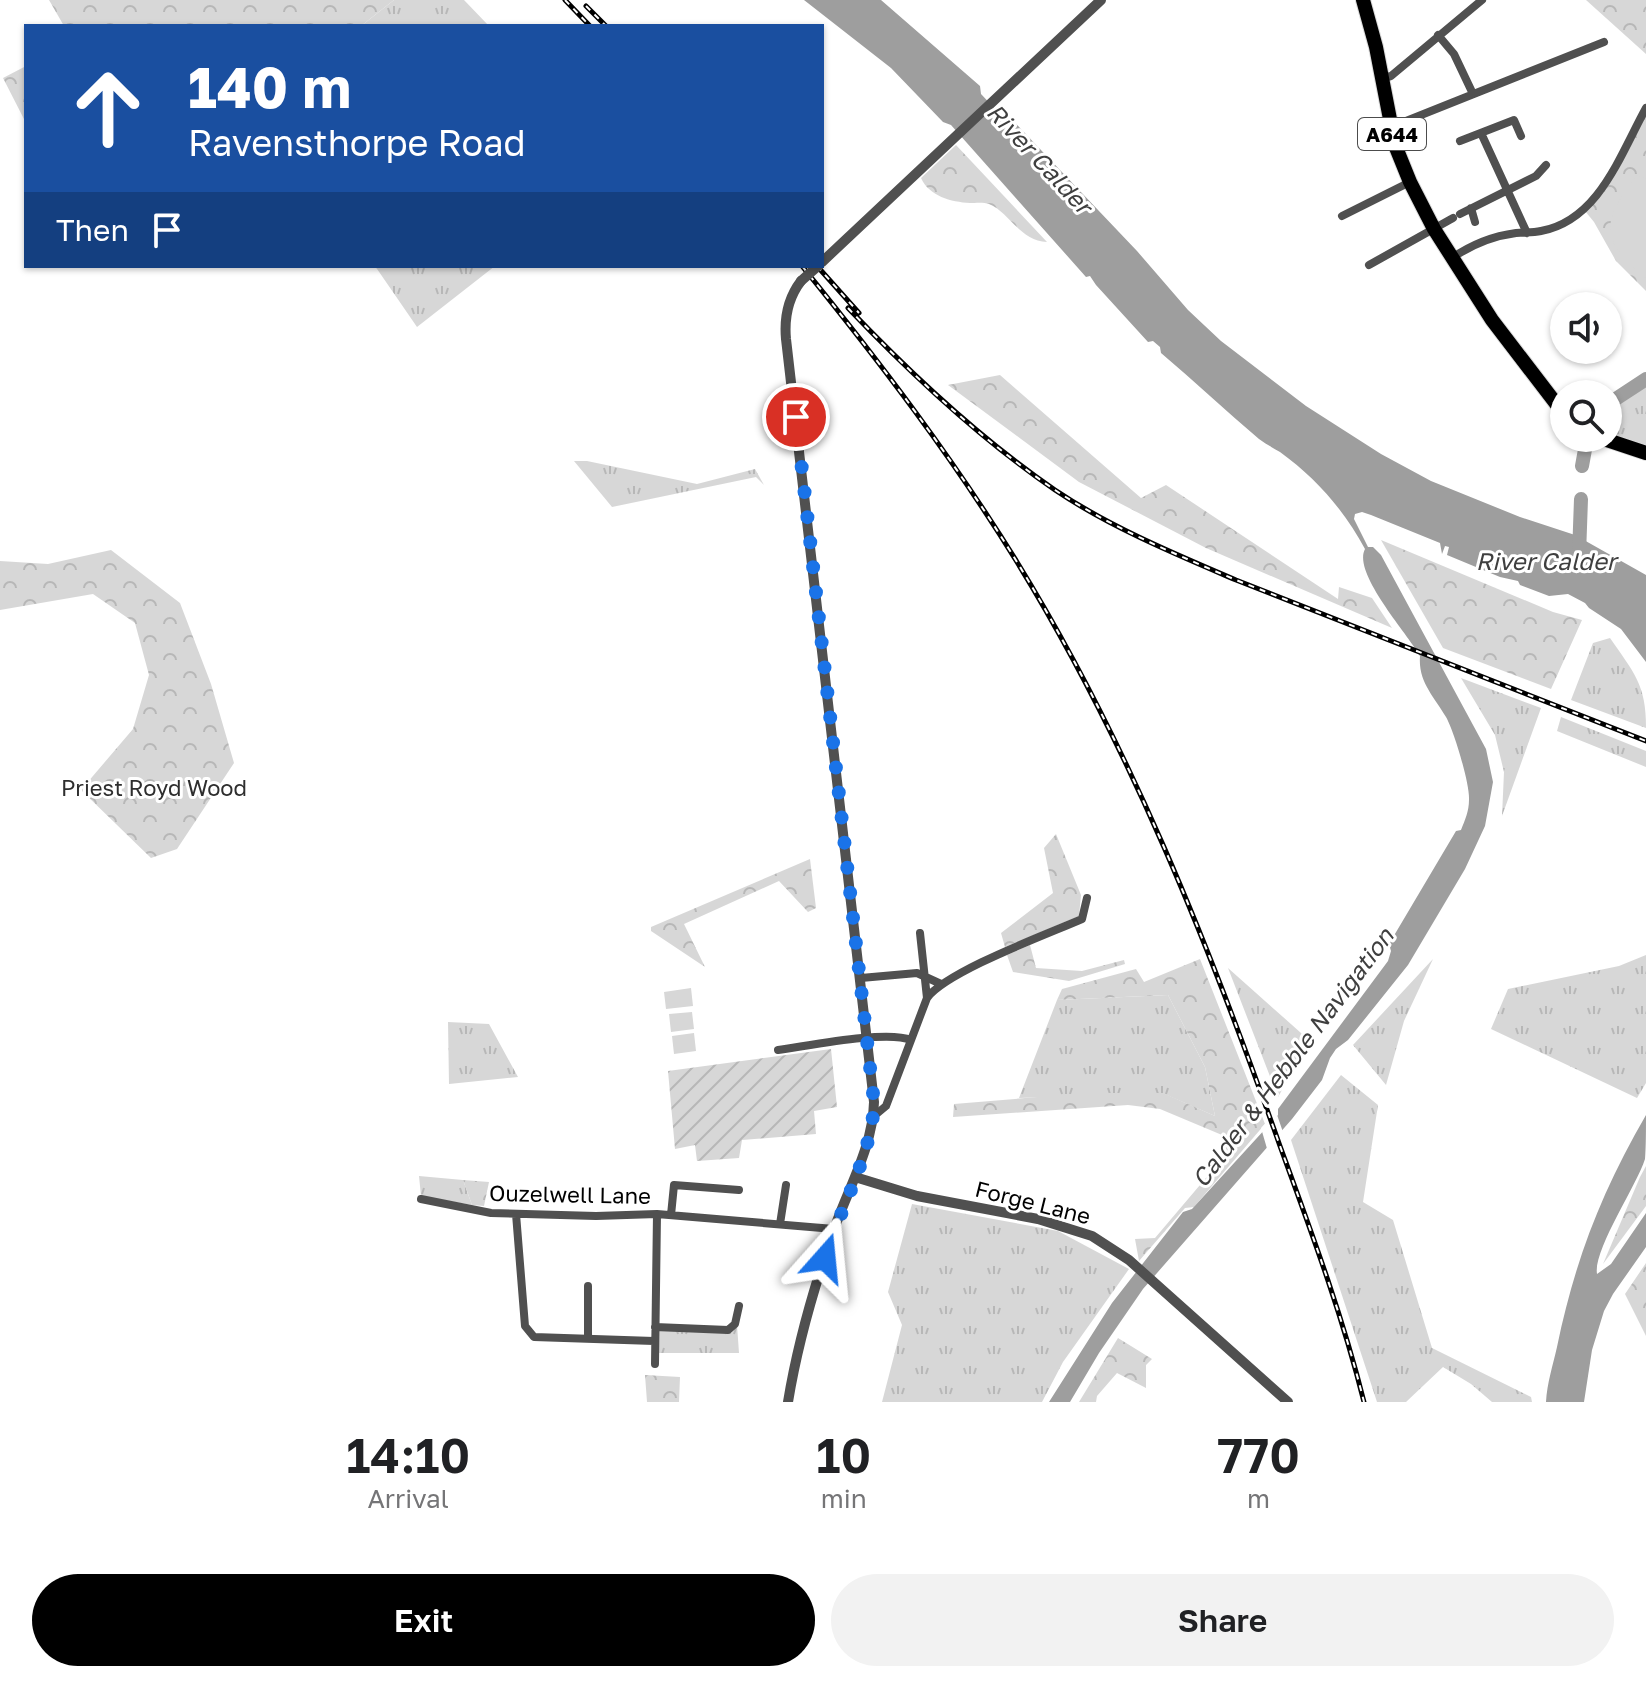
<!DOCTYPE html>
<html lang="en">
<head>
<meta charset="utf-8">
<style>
	body { margin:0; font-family:"Golos Text",sans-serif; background:#f2f2f2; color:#202124; height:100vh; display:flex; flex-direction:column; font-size:30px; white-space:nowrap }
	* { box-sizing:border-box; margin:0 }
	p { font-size:26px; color:#757577 }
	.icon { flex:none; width:44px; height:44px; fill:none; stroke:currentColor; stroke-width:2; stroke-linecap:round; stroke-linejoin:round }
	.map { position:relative; height:1402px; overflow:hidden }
	.side { display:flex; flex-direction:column; background:#fff; flex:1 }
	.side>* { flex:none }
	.guide { position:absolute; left:24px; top:24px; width:800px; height:244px; border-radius:0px; box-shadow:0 2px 6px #0004; background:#1a4fa0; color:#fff; overflow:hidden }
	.fabs { position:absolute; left:1550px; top:292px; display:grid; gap:16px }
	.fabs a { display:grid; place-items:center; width:72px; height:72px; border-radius:50%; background:#fff; box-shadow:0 2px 6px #0004; font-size:40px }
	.pin { position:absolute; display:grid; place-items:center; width:68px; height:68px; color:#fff; margin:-34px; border:4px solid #fff; border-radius:50%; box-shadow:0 2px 8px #0007 }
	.me { position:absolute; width:88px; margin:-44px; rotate:18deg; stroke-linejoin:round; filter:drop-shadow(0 0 6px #0008) }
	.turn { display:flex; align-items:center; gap:28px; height:168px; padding:0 32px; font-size:36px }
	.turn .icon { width:104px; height:104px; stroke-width:2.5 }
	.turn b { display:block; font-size:56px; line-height:68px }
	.then { display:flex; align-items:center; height:76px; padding:0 32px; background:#0003; gap:16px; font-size:30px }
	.eta { display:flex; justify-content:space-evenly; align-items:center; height:136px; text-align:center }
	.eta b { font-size:48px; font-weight:600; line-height:56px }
	.button { display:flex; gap:16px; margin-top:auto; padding:16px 32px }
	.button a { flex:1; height:92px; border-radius:48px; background:#000; color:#fff; font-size:32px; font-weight:600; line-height:92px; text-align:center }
	.button a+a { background:#f2f2f2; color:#202124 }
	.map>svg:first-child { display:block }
</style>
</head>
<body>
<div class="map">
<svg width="1646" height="1402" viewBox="0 0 1646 1402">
	<defs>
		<pattern id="grass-tufts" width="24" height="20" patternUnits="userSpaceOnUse" patternTransform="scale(2)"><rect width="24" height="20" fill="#d7d7d7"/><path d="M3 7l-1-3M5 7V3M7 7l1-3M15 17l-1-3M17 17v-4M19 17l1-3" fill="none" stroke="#b7b7b7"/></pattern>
		<pattern id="forest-crowns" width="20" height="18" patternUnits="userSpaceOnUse" patternTransform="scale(2)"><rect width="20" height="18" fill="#d7d7d7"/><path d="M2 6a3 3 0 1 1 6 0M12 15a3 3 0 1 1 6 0" fill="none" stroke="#b7b7b7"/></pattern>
		<pattern id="garden-furrows" width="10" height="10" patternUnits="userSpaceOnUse" patternTransform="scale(2)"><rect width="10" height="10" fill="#d7d7d7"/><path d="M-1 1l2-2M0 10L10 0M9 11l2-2" fill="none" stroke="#b7b7b7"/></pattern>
	</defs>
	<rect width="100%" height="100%" fill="#fff"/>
	<path fill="url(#grass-tufts)" d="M394,0H464L489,26H361Z
		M375,266H495L417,327Z
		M1646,373V454L1608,438V401L1643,380Z
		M574,461H587L697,484L755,469L764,485L756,477L612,507Z
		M1610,638C1634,673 1646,684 1646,728L1571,700L1593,643Z
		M1461,678L1541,708L1502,816L1504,772L1495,735Z
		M1561,717L1646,751V767L1557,731Z
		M1646,955V1083L1637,1098L1491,1029L1508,989L1619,966Z
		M1433,959L1404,1021L1386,1085L1353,1045Z
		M1228,968L1310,1041L1278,1097Z
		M1168,995L1205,1067L1215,1116L1162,1093L1019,1098L1057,1000Z
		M448,1022L489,1024L518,1077L449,1084Z
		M1341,1075L1378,1105L1363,1202L1393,1220L1432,1348L1531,1397L1532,1402H1492L1471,1384L1443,1367L1406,1402H1377L1291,1140Z
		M419,1176L463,1180L472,1205L421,1196Z
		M912,1204L1058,1231L1129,1269L1063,1362L1042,1402H882L902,1325L888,1292Z
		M737,1325L739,1353H656V1328L728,1331Z"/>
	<path fill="url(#forest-crowns)" d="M49,0H394L361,26H64Z
		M1586,0H1646V54Z
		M26,66V123L3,78Z
		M1646,108V291L1616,261L1594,222L1585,211Z
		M956,145L1047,242C1020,241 1009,212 989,204C984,202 975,203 970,203C951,202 929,196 921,178Z
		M1000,375L1141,498L1166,485L1338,599L1339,587L1372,598L1392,628L1206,548L1079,482L948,385Z
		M1381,540L1553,612L1582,620L1551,689L1443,648Z
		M111,550L180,603L211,684L234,763L177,849L151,858L81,790L133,729L149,675L135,623L93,594L0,610V561L48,564Z
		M1056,834L1081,895L1079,916L1005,947L1001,933L1053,893L1044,848Z
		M810,859L816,908L808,912L779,881L684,924L705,967L651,931V927Z
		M1030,945L1036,968L1082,971L1124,960L1125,964L1069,981L1013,972L1007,955Z
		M1200,959L1265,1124L1194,1207L1185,1208L1139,1261L1135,1239L1155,1238L1222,1159V1135L1160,1109L1128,1105L953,1117L954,1104L1085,1093H1163L1215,1116L1205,1067L1168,995L1057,1000L1062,989L1136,969L1144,982Z
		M1646,1166V1206L1603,1264L1640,1177Z
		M463,1180L489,1182L484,1206L472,1205Z
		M1646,1263V1336L1625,1294Z
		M1118,1338L1152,1359L1146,1365V1388L1117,1373L1097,1396L1096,1402H1079Z
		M645,1375L680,1377L679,1402H647Z"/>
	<path fill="url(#garden-furrows)" d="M831,1049L837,1107L814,1111L816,1134L742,1140L739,1158L697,1161L695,1145L675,1149L668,1071Z"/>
	<path fill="#d7d7d7" d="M1637,175L1646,179V278C1598,240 1602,221 1637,175Z
		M691,988L693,1006L666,1009L664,992Z
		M692,1012L694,1029L671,1032L669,1014Z
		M694,1033L696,1051L674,1054L672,1036Z"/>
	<path fill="#9e9e9e" d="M804,0H881L980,86L981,94L997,111H1004L1137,251L1188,310L1221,341L1306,406L1381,454L1431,481L1520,517L1575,535L1646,575V662L1621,629L1589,608L1585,603L1568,594L1549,596L1520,585L1518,581L1500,577L1447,555L1449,547L1445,546L1442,554L1440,543L1371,515L1362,512L1355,514L1354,519L1368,547H1373L1381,555L1486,749L1493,782L1485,826L1465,869L1408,965L1348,1040L1336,1049L1330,1058L1322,1080L1292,1119L1143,1289L1099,1353L1070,1402H1049L1112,1303L1183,1212L1192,1209L1278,1115V1109L1388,961L1391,951L1389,944L1456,831L1461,830C1465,820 1469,811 1469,800C1470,784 1454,731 1446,717C1434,696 1418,682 1420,656C1409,635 1352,573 1365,549C1344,510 1316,478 1280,452C1273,448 1266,444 1259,439C1226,411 1194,381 1161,353L1160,347L1153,341L1148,342L1096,285L1090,276L1086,277L951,125L943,122L891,68Z
		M1646,1115C1646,1129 1646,1147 1645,1159C1636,1187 1593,1250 1597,1274L1611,1264L1646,1213V1247L1613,1294L1604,1311L1592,1350L1584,1402H1546C1547,1383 1553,1365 1557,1347C1575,1260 1601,1193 1646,1115Z"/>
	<path fill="#fff" d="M1275,1109L1284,1135L1268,1152L1261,1128L1274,1114Z"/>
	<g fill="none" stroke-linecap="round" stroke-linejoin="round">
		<path stroke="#9e9e9e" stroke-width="14" d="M1608,404L1646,379
			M1582,466L1586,444
			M1579,555L1581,499"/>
		<defs>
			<path id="trunk" d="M1363,0L1376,47L1395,145L1410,182L1434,229L1492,320L1564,414
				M1601,438L1646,453"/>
		</defs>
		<use href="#trunk" stroke="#dbdbdb" stroke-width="16"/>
		<path stroke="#505050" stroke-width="8" d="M1438,35L1454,54L1473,94
			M1383,78L1391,76L1482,0
			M1391,127L1604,42
			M1481,133L1527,233
			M1460,141L1514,120L1521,136
			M1471,208L1475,222
			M1460,214L1536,176L1546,165
			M1342,216L1410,182
			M1452,258C1471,245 1493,236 1516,233C1524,232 1532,233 1541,231C1599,220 1620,155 1646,108
			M1369,265L1453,218
			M861,978L917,973L941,984
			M927,998C947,971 1048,934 1082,919L1087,898
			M778,1050C808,1046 886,1030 911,1040
			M874,1116L886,1106L927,998L920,933
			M421,1199L491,1213L596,1216L657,1214L834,1229
			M516,1214L525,1326L534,1337L654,1341
			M671,1215L674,1185L739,1190
			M780,1224L786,1185
			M588,1286V1338
			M655,1327L728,1330L735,1324L739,1306
			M655,1364L657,1214"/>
		<path stroke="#505050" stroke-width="10" d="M822,262L1101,0
			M855,1177L917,1196L1038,1219L1092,1236L1129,1260L1288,1402
			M788,1402C798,1341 815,1283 836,1224C850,1185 873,1145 874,1102L786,339C784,317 788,298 801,281"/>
		<use href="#trunk" stroke="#000" stroke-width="14"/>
		<defs>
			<path id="rail" d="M565,0L590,26
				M586,6L606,26
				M802,266C879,361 953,458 1017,562C1129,744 1209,945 1280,1146C1311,1231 1342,1314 1364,1402
				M817,266L859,313
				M848,308C911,374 979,438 1055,490C1110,527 1175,554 1236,580L1646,741"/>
		</defs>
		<use href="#rail" stroke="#000" stroke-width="5"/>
		<use href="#rail" stroke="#fff" stroke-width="2" stroke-dasharray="6" stroke-linecap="butt"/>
		<path stroke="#505050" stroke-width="10" d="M801,281L818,266"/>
	</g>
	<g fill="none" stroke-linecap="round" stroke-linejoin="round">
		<path stroke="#1a73e8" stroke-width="14" stroke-dasharray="0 25.2" d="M796,417L874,1102C873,1152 840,1209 825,1258"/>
	</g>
	<g text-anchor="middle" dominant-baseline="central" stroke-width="6" stroke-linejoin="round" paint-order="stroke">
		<rect fill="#fff" stroke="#4c4c4c" stroke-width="2" x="1358" y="118" width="68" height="32" rx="6"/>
		<g font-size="20" font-weight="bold" fill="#000">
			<text x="1392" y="134">A644</text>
		</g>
		<g font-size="22" fill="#2e2e2e" stroke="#fff">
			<text x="154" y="787">Priest Royd Wood</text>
		</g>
		<g font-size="22" fill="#000" stroke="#fff">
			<text transform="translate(570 1194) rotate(1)">Ouzelwell Lane</text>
			<text transform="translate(1033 1202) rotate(14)">Forge Lane</text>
		</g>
		<g font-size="24" font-style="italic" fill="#3f3f3f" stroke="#fff">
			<text transform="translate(1040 158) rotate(47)">River Calder</text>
			<text x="1546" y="560">River Calder</text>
			<text transform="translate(1292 1057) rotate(-53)">Calder &amp; Hebble Navigation</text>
		</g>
	</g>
</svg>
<div class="fabs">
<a><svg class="icon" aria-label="sound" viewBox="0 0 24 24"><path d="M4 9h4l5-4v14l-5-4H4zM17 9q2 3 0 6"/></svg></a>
<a><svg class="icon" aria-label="search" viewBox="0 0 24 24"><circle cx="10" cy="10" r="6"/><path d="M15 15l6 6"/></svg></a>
</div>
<div class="pin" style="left:796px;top:417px;background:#d93025"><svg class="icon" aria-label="arrive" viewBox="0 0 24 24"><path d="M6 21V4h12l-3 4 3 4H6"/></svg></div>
<svg class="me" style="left:825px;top:1258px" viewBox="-20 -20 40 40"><path d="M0-17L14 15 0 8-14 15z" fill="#1a73e8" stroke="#fff" stroke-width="4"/></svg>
<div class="guide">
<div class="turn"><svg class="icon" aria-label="ahead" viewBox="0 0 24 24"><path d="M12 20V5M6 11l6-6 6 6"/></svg><div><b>140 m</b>Ravensthorpe Road</div></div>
<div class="then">Then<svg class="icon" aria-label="arrive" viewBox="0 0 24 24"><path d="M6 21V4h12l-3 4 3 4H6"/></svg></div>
</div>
</div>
<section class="side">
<div class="eta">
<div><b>14:10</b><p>Arrival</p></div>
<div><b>10</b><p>min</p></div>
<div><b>770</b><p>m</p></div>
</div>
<div class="button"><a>Exit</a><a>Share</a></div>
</section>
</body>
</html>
